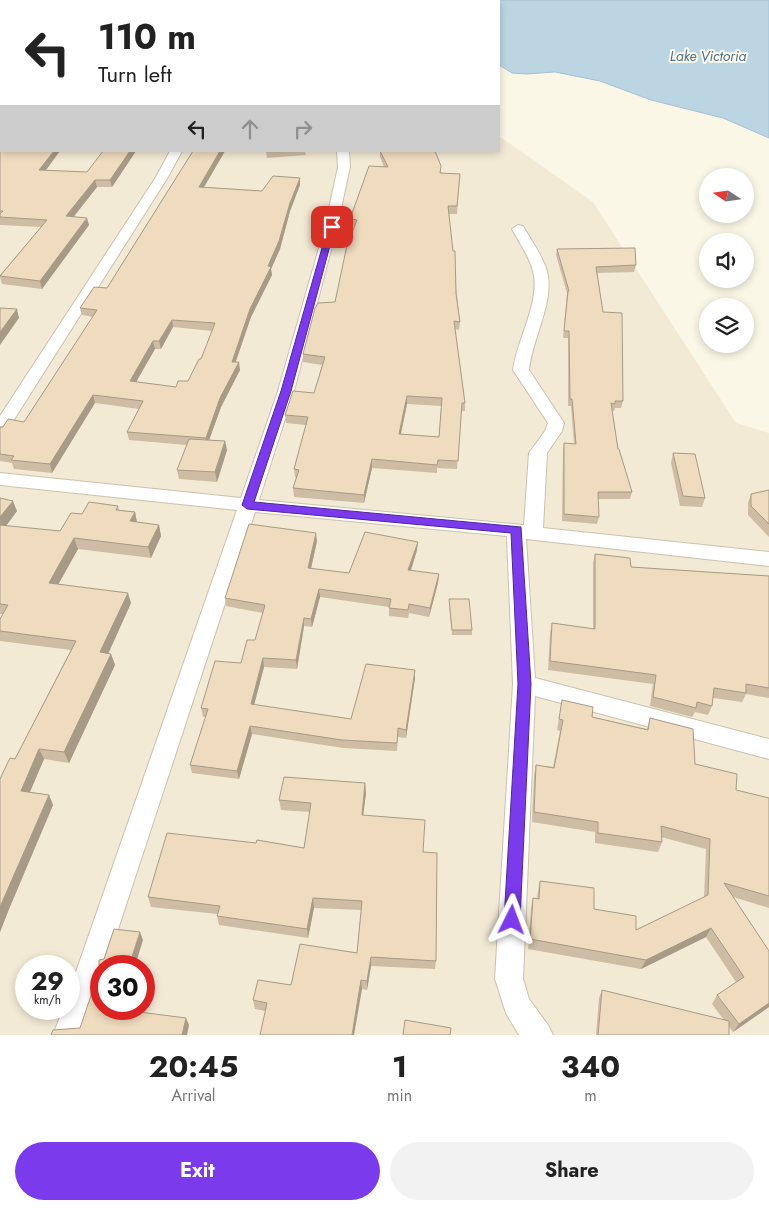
<!DOCTYPE html>
<html lang="en">
<head>
<meta charset="utf-8">
<style>
	body { margin:0; font-family:Jost,sans-serif; background:#f2f2f2; color:#222; height:100vh; display:flex; flex-direction:column; font-size:19px; white-space:nowrap }
	* { box-sizing:border-box; margin:0 }
	p { font-size:16px; color:#767676 }
	.icon { flex:none; width:28px; height:28px; fill:none; stroke:currentColor; stroke-width:2; stroke-linecap:round; stroke-linejoin:round }
	.map { position:relative; height:1035px; overflow:hidden }
	.panel { display:flex; flex-direction:column; background:#fff; flex:1 }
	.panel>* { flex:none }
	.hud { position:absolute; left:0px; top:0px; width:500px; height:152px; box-shadow:0 2px 8px #0003; background:#fff; color:#222; overflow:hidden }
	.needle { width:32px; rotate:283deg }
	.fabs { position:absolute; left:699px; top:168px; display:grid; gap:10px }
	.fabs a { display:grid; place-items:center; width:55px; height:55px; border-radius:50%; background:#fff; box-shadow:0 2px 8px #0003; font-size:25px }
	.speed { position:absolute; left:15px; top:955px; display:flex; gap:10px; font-size:25px; font-weight:700; text-align:center }
	.speed>* { display:grid; place-content:center; width:65px; height:65px; border-radius:50%; background:#fff; box-shadow:0 2px 8px #0003; line-height:1 }
	.speed small { font-size:12px; font-weight:400 }
	.speed .limit { border:8px solid #d22; background:#fff; color:#111 }
	.pin { position:absolute; display:grid; place-items:center; width:42px; height:42px; color:#fff; margin:-21px; border-radius:10px; box-shadow:0 2px 8px #0006 }
	.me { position:absolute; width:55px; margin:-28px; rotate:3deg; stroke-linejoin:round; filter:drop-shadow(0 0 4px #0008) }
	.turn { display:flex; align-items:center; gap:18px; height:105px; padding:0 15px; font-size:22px }
	.turn .icon { width:65px; height:65px; stroke-width:2.5 }
	.turn b { display:block; font-size:35px; line-height:42px }
	.lanes { display:flex; align-items:center; height:48px; padding:0 15px; background:#0003; justify-content:center; gap:25px; direction:ltr }
	.lanes .off { opacity:.35 }
	.eta { display:flex; justify-content:space-evenly; align-items:center; height:85px; text-align:center }
	.eta b { font-size:30px; font-weight:700; line-height:35px }
	.button { display:flex; gap:10px; margin-top:auto; padding:10px 15px }
	.button a { flex:1; height:58px; border-radius:30px; background:#7c3aed; color:#fff; font-size:20px; font-weight:700; line-height:58px; text-align:center }
	.button a+a { background:#f2f2f2; color:#222 }
	.map>svg:first-child { display:block }
</style>
</head>
<body>
<div class="map">
<svg width="769" height="1035" viewBox="0 0 769 1035">
	<rect width="100%" height="100%" fill="#fbf7e6"/>
	<path fill="#f2ead5" fill-rule="evenodd" d="M0,0L294,1H1V151H499V136L593,202L736,423L769,433V1035H0ZM26,966H69V1009H26ZM101,966H144V1009H101Z"/>
	<path fill="#bbd5e3" stroke="#a2c2d4" d="M371,0H769V138L723,118L651,100L600,81L555,72L526,74L512,73L499,65V1Z"/>
	<g fill="none" stroke-linecap="round" stroke-linejoin="round">
		<defs>
			<path id="minor" d="M0,10H1V16H0Z
				M170,151H182L168,177L8,429L6,433L0,434V416L156,177Z
				M337,151H349L350,167L337,227L294,391L259,500L524,525L529,453L545,431L548,423L513,370C517,339 541,301 533,271C529,256 519,242 512,229L518,225L523,226C531,240 542,255 547,271C555,301 532,339 529,370L564,423L562,431L547,453L543,528L769,552V566L526,539L535,678L769,739V759L535,696L523,979L529,999L548,1025L553,1035H519L506,1013L495,979L513,684L507,536L255,512L106,966H101V979L83,1035H53L63,1009H69V992L237,510L0,485V473L241,498L278,391L325,227L338,167Z"/>
			<path id="tertiary" d="M0,54H1V62H0Z"/>
		</defs>
		<use href="#minor" stroke="#ccc1ad" stroke-width="2"/>
		<use href="#tertiary" stroke="#ccc1ad" stroke-width="2"/>
		<use href="#minor" fill="#fff" fill-rule="evenodd"/>
		<use href="#tertiary" fill="#fff" fill-rule="evenodd"/>
	</g>
	<path fill="#cebda4" fill-rule="evenodd" d="M0,104L46,171L87,172L136,151L112,187H97L73,217L89,225L42,289L2,284L0,277V275L41,227L0,225V114L1,110Z
		M193,151H225L204,187L262,191L300,185L290,211L280,249L271,269L272,275L251,317L235,362L240,370L221,407L209,440L225,441L227,450L217,482L179,479L177,470L187,445L129,440L127,432L139,409L95,403L52,473L14,469L12,463L0,461V427L24,422L93,317L82,315L80,308L107,288ZM173,327L212,331L201,359L188,381L176,387L136,382L155,349H161Z
		M266,151H305L306,155L267,158Z
		M380,151H435L441,173L460,174L457,214H448L460,322L459,330L455,329L465,403V411H461L457,469L437,468V473L372,468L364,503L294,497L293,488L296,478L295,477L294,469L306,425L286,423L285,415L314,393L322,365L303,362V354L335,302L354,227L350,226V219L384,167L380,157ZM407,404L441,406L439,437L401,434Z
		M557,249L636,265L634,272L597,273L603,312L623,401L621,408H615L614,411H612L618,449L632,492L630,499H598L599,517L597,524L562,521L563,450L564,443L574,444L571,406H568V338H563L567,293L556,255Z
		M673,453L705,498L702,507L680,506L671,463Z
		M769,490V537L748,515V503L751,494Z
		M0,498L17,511L6,526L60,531L82,514L118,506L119,510L135,512L137,522L159,525L161,536L151,558L78,549L58,584L131,603L108,654H111L115,665L69,763L44,759L30,792L49,795L53,805L9,909L0,932V779L15,759L71,650L0,641V619L3,614H0Z
		M317,541L311,569L349,573L417,550L411,571L439,574L438,583L429,617L409,613L408,618L389,616V607L320,597L312,627L304,626L297,669L264,667L254,705L351,719L415,678L406,738L398,737L397,751L343,748L252,734L239,779L192,773L190,765L206,717H203L201,708L241,663L255,640L263,613L226,606L225,598Z
		M595,554L631,567L769,576V698L746,694L742,702L713,698L712,706L708,715L695,712L692,717L650,706L653,684L548,670L550,633L552,623L593,629V563Z
		M449,599L472,630V635H452L449,604Z
		M562,700L592,717L647,729L650,718L695,764L736,790L769,798V908L733,897L769,1007L733,1032L729,1027V1035H596L599,998L602,990L724,1020L712,1004L717,995L736,982L706,937L641,969L528,949L531,908L533,898L537,899L538,891L540,881L636,930L704,898L706,849L661,837L662,842L658,852L595,843V832L532,822L534,775L536,765L553,767L560,731L557,730Z
		M365,783L366,793L363,815L423,852L436,961L435,969L371,966L367,990L362,989L265,1011L255,1009L253,1000L291,985L357,953L361,910L314,908L308,938L219,925L217,916V914L151,907L148,897L304,848L310,812L281,810L279,800Z"/>
	<path fill="#a79a86" d="M232,0H249L246,1H228Z
		M54,151H60L41,177L39,170Z
		M130,151H136L112,187L110,180Z
		M220,151H225L200,194L199,187Z
		M300,178V185L290,211L280,249L271,269L272,275L251,317L233,370L232,362L250,309L268,266L290,203Z
		M95,180L97,187L68,224L66,216Z
		M87,218L89,225L42,289L40,281Z
		M17,309L19,318L0,345V332Z
		M172,320L173,327L161,349L159,341Z
		M153,341L155,349L132,389L130,381Z
		M239,362L240,370L221,407L207,446L206,438L220,398Z
		M93,395L95,403L52,473L50,464Z
		M407,396V404L399,442V434Z
		M225,441L227,450L217,482L215,472Z
		M372,459V468L364,503V495Z
		M13,501L17,511L0,534V517Z
		M135,512L137,523L130,521Z
		M159,525L161,536L151,558L148,547Z
		M316,533L317,541L309,577L308,568Z
		M74,538L78,549L53,594L49,583Z
		M418,542L417,550L408,579V570Z
		M439,574L438,583L429,617L430,608Z
		M319,589L320,597L312,627L311,619Z
		M128,593L131,603L104,663L100,652Z
		M304,618V626L297,669L296,660Z
		M111,654L115,665L69,763L64,752Z
		M263,658L264,667L252,713L251,704Z
		M415,670V678L406,738V730Z
		M250,726L252,734L239,779L237,771Z
		M39,749L44,759L26,801L21,791Z
		M365,783L366,793L362,825V815Z
		M49,795L53,805L9,909L0,932V907Z
		M313,898L314,908L308,938L307,929Z
		M711,928L706,937L641,969L646,960Z
		M140,932L143,940L135,966H129Z
		M371,957V966L367,990V981Z
		M361,980L362,989L354,1035H352Z
		M769,1003V1007L733,1032L739,1024Z
		M186,1018L189,1025L187,1035H182Z"/>
	<path fill="#efdcbf" stroke="#a79a86" fill-rule="evenodd" d="M53,0H232L228,1H53Z
		M0,19H1V48H0Z
		M1,102V151H54L39,170L87,172L103,151H130L110,180H95L66,216L87,218L40,281L0,276L47,220L0,217V214L3,211H0V114L1,106L0,104Z
		M193,151H220L199,187L262,191L273,176L300,178L290,203L279,241L268,266L271,267L250,309L232,362H239L220,398L206,438L127,432L143,401L93,395L50,464L11,460L14,456L0,454V427H3L8,419L24,422L97,310L80,308L94,287L107,288ZM172,320L215,323L201,359H199L188,381H178L176,387L130,381L153,341H159Z
		M380,151H435L441,166L440,173L460,174L457,206H448L453,251H455L456,294L460,322L454,321L465,403H462L458,461L438,460L437,465L372,459L364,495L293,488L299,470L294,469L308,417L285,415L293,391L314,393L325,357L303,354L315,308L318,303L335,302L347,245L357,220L350,219L369,166L388,167ZM407,396L442,398L439,437L399,434Z
		M635,248L636,265L596,267L603,312L622,313L623,401H615V404L611,403L618,449H619L632,492H598L599,517L564,514V443L576,444L572,399H570L569,331H564L568,291H569L557,249Z
		M0,308L17,309L0,332Z
		M189,439L225,441L215,472L177,470Z
		M673,453L695,454L705,498L683,496Z
		M769,490V524L751,506V494Z
		M0,498L13,501L0,517Z
		M89,502L118,506L116,510L135,512L130,521L159,525L148,547L74,538L49,583L128,593L100,652L111,654L64,752L39,749L21,791L49,795L0,907V779L10,758L15,759L76,641L0,631V619L8,605L0,604V525L60,531L71,513L82,514Z
		M249,524L316,533L308,568L349,573L365,532L418,542L408,570L439,574L430,608L409,604L408,610L389,608L391,599L319,589L311,619L304,618L296,660L263,658L251,704L351,719L366,664L415,670L406,730L398,728L397,743L342,740L250,726L237,771L190,765L208,709L201,708L215,661L241,663L247,640H255L265,605L225,598Z
		M595,554L630,558L631,567L769,576V688L746,684V693L714,688L712,706L697,702L696,708L653,697L656,675L550,661L552,623L595,629Z
		M449,599H469L472,630H452Z
		M562,700L593,707L592,717L648,730L650,718L693,729L695,764L737,774L736,790L769,798V896L724,883L769,951V1003L739,1024L717,995L744,977L711,928L646,960L530,939L533,898L539,899L540,881L594,888V909L636,916V930L708,895L710,839L661,826L662,842L598,833V822L534,812L536,765L554,768L563,720L559,719Z
		M284,777L365,783L362,815L425,820L423,852L437,853L436,961L371,957L367,981L361,980L352,1035H260L267,1003L253,1000L258,980L291,985L300,944L357,953L362,901L313,898L307,929L217,916L220,906L148,897L167,833L256,843L257,840L304,848L311,803L279,800Z
		M114,929L140,932L129,966H101V1009H116L186,1018L182,1035H51L53,1030L80,1028L99,972V960L104,959Z
		M602,990L729,1021V1035H598Z
		M405,1020L451,1028L450,1035H403Z"/>
	<path fill="#7c3aed" stroke="#51269a" d="M332,224L335,227L291,391L254,502L521,527L531,684L520,920L518,926L512,928L506,926L504,920L518,684L511,533L247,509L242,505L281,391L328,227Z"/>
	<g text-anchor="middle" dominant-baseline="central" stroke-width="4" stroke-linejoin="round" paint-order="stroke">
		<g font-size="14" font-style="italic" fill="#4b738b" stroke="#fefaec">
			<text x="708" y="56">Lake Victoria</text>
		</g>
	</g>
</svg>
<div class="fabs">
<a><svg class="needle" viewBox="-14 -14 28 28"><path d="M0-13l5 13h-10z" fill="#e53935"/><path d="M0 13l5-13h-10z" fill="#767676"/></svg></a>
<a><svg class="icon" aria-label="sound" viewBox="0 0 24 24"><path d="M4 9h4l5-4v14l-5-4H4zM17 9q2 3 0 6"/></svg></a>
<a><svg class="icon" aria-label="layers" viewBox="0 0 24 24"><path d="M12 4l9 5-9 5-9-5zM3 14l9 5 9-5"/></svg></a>
</div>
<div class="speed"><div>29<small>km/h</small></div><div class="limit">30</div></div>
<div class="pin" style="left:332px;top:227px;background:#d93025"><svg class="icon" aria-label="arrive" viewBox="0 0 24 24"><path d="M6 21V4h12l-3 4 3 4H6"/></svg></div>
<svg class="me" style="left:512px;top:920px" viewBox="-20 -20 40 40"><path d="M0-17L14 15 0 8-14 15z" fill="#7c3aed" stroke="#fff" stroke-width="4"/></svg>
<div class="hud">
<div class="turn"><svg class="icon" aria-label="left" viewBox="0 0 24 24"><path d="M17 20v-9H6M10 6l-5 5 5 5"/></svg><div><b>110 m</b>Turn left</div></div>
<div class="lanes"><svg class="icon" aria-label="left" viewBox="0 0 24 24"><path d="M17 20v-9H6M10 6l-5 5 5 5"/></svg><svg class="icon off" aria-label="ahead" viewBox="0 0 24 24"><path d="M12 20V5M6 11l6-6 6 6"/></svg><svg class="icon off" aria-label="right" viewBox="0 0 24 24"><path d="M7 20v-9h11M14 6l5 5-5 5"/></svg></div>
</div>
</div>
<section class="panel">
<div class="eta">
<div><b>20:45</b><p>Arrival</p></div>
<div><b>1</b><p>min</p></div>
<div><b>340</b><p>m</p></div>
</div>
<div class="button"><a>Exit</a><a>Share</a></div>
</section>
</body>
</html>
